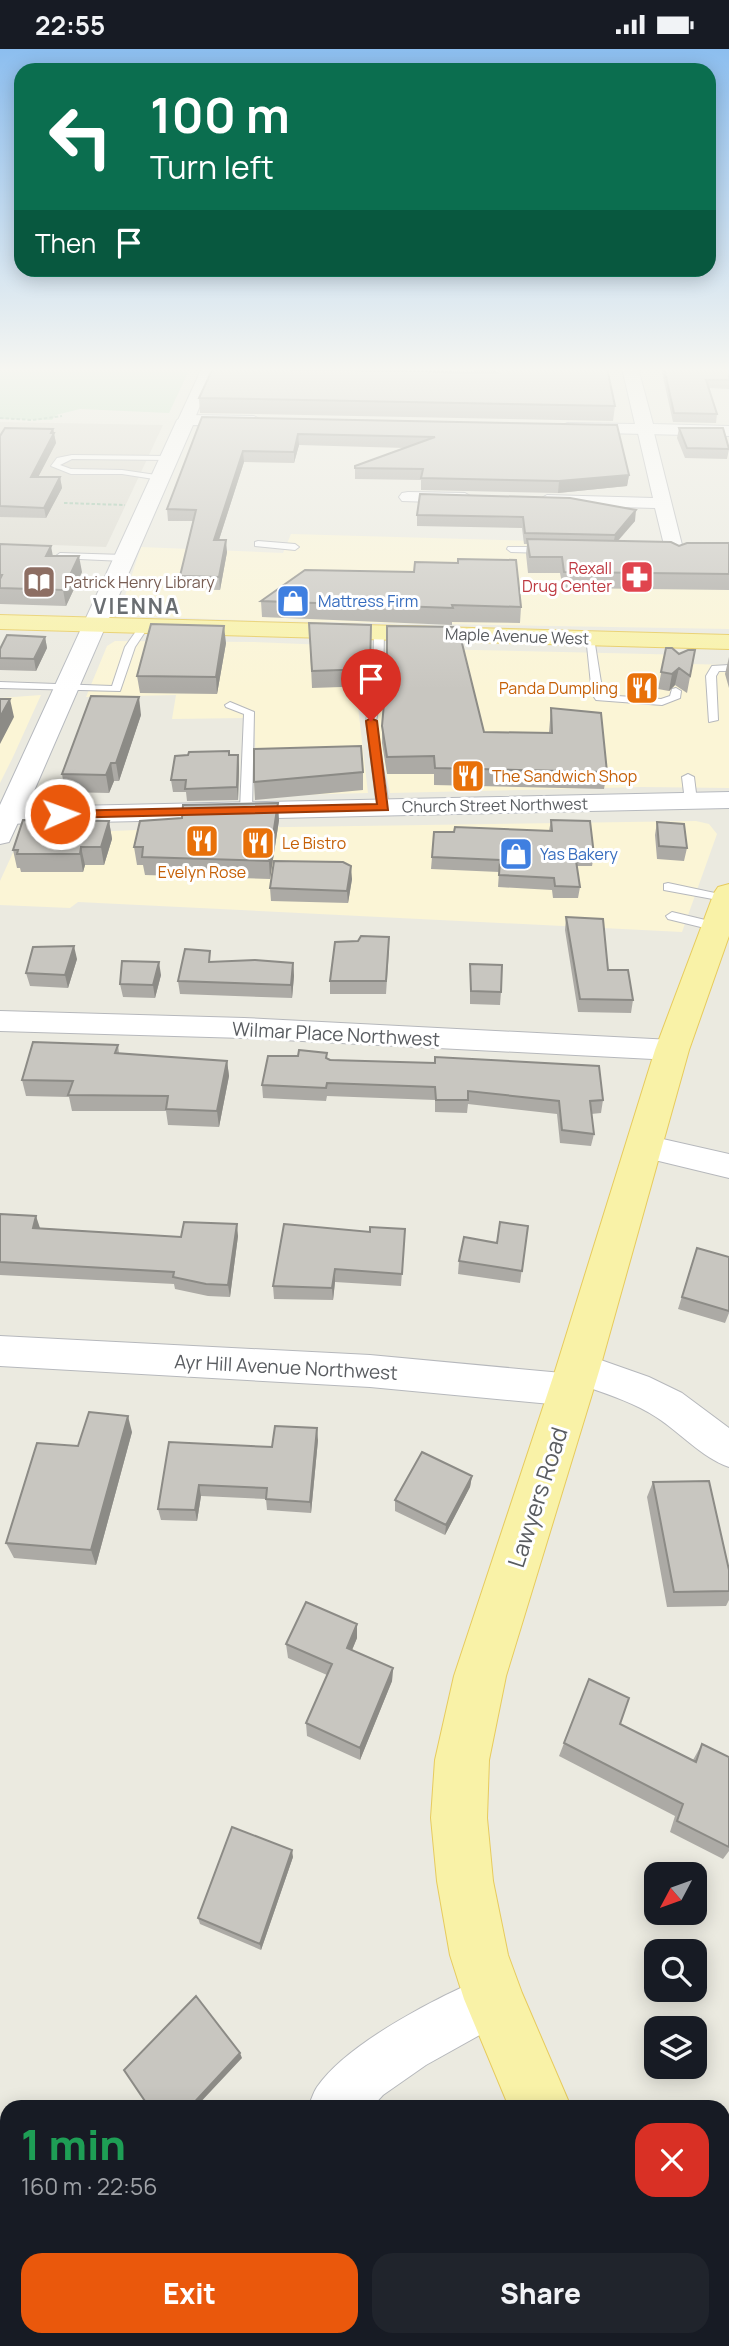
<!DOCTYPE html>
<html lang="en">
<head>
<meta charset="utf-8">
<style>
	body { margin:0; font-family:Manrope,sans-serif; background:#20242c; color:#f1f3f6; height:100vh; display:flex; flex-direction:column; font-size:26px; white-space:nowrap }
	* { box-sizing:border-box; margin:0 }
	p { font-size:23px; color:#9ea1a6 }
	.icon { flex:none; width:38px; height:38px; fill:none; stroke:currentColor; stroke-width:2; stroke-linecap:round; stroke-linejoin:round }
	.map { position:relative; flex:1; overflow:hidden }
	.drawer { position:absolute; left:0px; top:2051px; width:730px; height:247px; display:flex; flex-direction:column; background:#171b24; border-radius:21px 21px 0 0; box-shadow:0 4px 18px #0003 }
	.drawer>* { flex:none }
	.guide { position:absolute; left:14px; top:14px; width:702px; height:214px; border-radius:21px; box-shadow:0 4px 18px #0003; background:#0b6e4f; color:#fff; overflow:hidden }
	.needle { width:46px; rotate:229deg }
	.controls { position:absolute; left:644px; top:1813px; display:grid; gap:14px }
	.controls a { display:grid; place-items:center; width:63px; height:63px; border-radius:14px; background:#171b24; box-shadow:0 4px 18px #0003; font-size:35px }
	.pin { position:absolute; display:grid; place-items:center; width:60px; height:60px; color:#fff; margin:-72px -30px; border-radius:50% 50% 50% 0; rotate:-45deg; box-shadow:0 0 7px #0007 }
	.pin .icon { rotate:45deg }
	.me { position:absolute; width:77px; margin:-38px; rotate:88deg; stroke-linejoin:round; filter:drop-shadow(0 0 5px #0008) }
	.turn { display:flex; align-items:center; gap:24px; height:147px; padding:0 21px; font-size:32px }
	.turn .icon { width:91px; height:91px; stroke-width:2.5 }
	.turn b { display:block; font-size:49px; line-height:60px }
	.then { display:flex; align-items:center; height:66px; padding:0 21px; background:#0003; gap:14px; font-size:26px }
	.round { display:grid; place-items:center; flex:none; width:74px; height:74px; border-radius:21px; background:#20242c }
	.headline { display:flex; align-items:center; justify-content:space-between; height:119px; padding:0 21px }
	h1 { font-size:42px; font-weight:800; line-height:52px; color:#1e9e55 }
	.primary-button { display:flex; gap:14px; margin-top:auto; padding:14px 21px }
	.primary-button a { flex:1; height:80px; border-radius:21px; background:#ea580c; color:#fff; font-size:28px; font-weight:800; line-height:80px; text-align:center }
	.primary-button a+a { background:#20242c; color:#f1f3f6 }
	.status { display:flex; justify-content:space-between; align-items:center; height:49px; padding:0 35px; background:#171b24; direction:ltr }
	.status svg { height:19px; fill:currentColor }
	.map>svg:first-child { display:block }
</style>
</head>
<body>
<div class="status"><b>22:55</b><svg viewBox="0 0 49 12"><path d="M0 12V9h3v3zM5 12V6h3v6zM10 12V3h3v9zM15 12V0h3v12zM26 1h20v11H26zM47 4h2v5h-2z"/></svg></div>
<div class="map">
<svg width="729" height="2297" viewBox="0 0 729 2297">
	<rect width="100%" height="100%" fill="#ebeae0"/>
	<path fill="#fbf5d6" d="M291,485L641,495L729,502V580L261,572L135,567L121,559L141,498L283,504Z
		M115,592L253,593L351,597L368,744L257,747L254,661L244,669L172,670L176,646L86,648L107,597Z
		M386,599L692,606V615L729,616V739L642,738L390,744L377,679Z
		M41,646L13,708L0,734V649Z
		M696,772L709,775L717,785L682,883L78,853L70,859L0,856V832L21,786L159,780Z"/>
	<path fill="#dbd9cf" d="M0,373L163,376L106,498L0,494Z"/>
	<path fill="#bee2c1" d="M0,319H190L169,364L80,360L56,366L52,371L0,370Z"/>
	<g fill="none" stroke-linecap="round" stroke-linejoin="round">
		<defs>
			<path id="lane" d="M72,406L169,407L173,409L169,411L72,410L60,416L71,420L122,421L163,427L160,431L122,425H71L51,417L57,409Z
				M258,492L295,495L299,498L295,501L255,497V493Z
				M508,498H547L551,501L547,504L511,503L507,500Z
				M60,504L124,506L128,509L124,512L57,509L56,507Z
				M141,575L149,577L135,598L120,642L0,639V633L112,637L125,598Z
				M379,580L384,583L383,633L376,672L389,758L383,761L377,758L366,672L373,633L374,583Z
				M586,587L594,589L603,646L661,650L670,647L672,640L676,639L681,642L680,649L662,656L596,651L592,645Z
				M729,616V622H719L716,627L718,671L709,673L706,627L712,617Z
				M230,653L254,663L252,761L246,764L240,761L244,665L226,658L225,656Z
				M688,725L694,728L697,752L691,755L685,752L682,728Z
				M668,834L729,847V853L664,841V835Z
				M672,863L722,875L723,878L717,882L668,870L666,867Z"/>
			<path id="street" d="M202,319H216L194,371L191,374H181L178,371Z
				M645,375L653,380L684,504L682,508L675,510L666,504L655,459L547,456L538,451L547,446L653,449L637,380Z
				M408,443L465,444L474,449L465,454L402,452L399,448L402,444Z
				M9,760L18,762L21,767L9,793L0,795V762Z
				M0,962L244,969L672,991L683,994L687,1001L683,1008L672,1011L244,989L0,982Z
				M645,1086L729,1105V1129L634,1106L629,1098L634,1090Z
				M0,1287L370,1306L562,1324L559,1319L565,1308L578,1303L649,1328L682,1344L729,1379V1418C701,1408 681,1384 656,1368C636,1355 613,1347 590,1339L585,1352L572,1357L370,1338L0,1317Z
				M494,1924L512,1932L520,1950L512,1968L426,2016L383,2046L372,2058H308C311,2052 313,2044 317,2038C349,1992 442,1946 494,1924Z
				M179,2291H239L237,2297H177Z"/>
			<path id="secondary" d="M622,319H638L653,375L729,377V387L561,383L558,379L567,374L635,375Z
				M186,366L254,367L263,372L254,377L193,376L27,758L729,743V759L0,775V756L177,371Z"/>
			<path id="primary" d="M0,566L729,586V600L0,580Z
				M729,835V887L689,1001L600,1319L506,1627L489,1711L487,1769L493,1832L508,1906L522,1944L571,2058H509L464,1950L450,1906L437,1832L431,1769L435,1711L454,1627L556,1319L655,1001L714,844L718,838Z
				M649,2291H719L722,2297H651Z"/>
		</defs>
		<use href="#lane" stroke="#b6b8bc" stroke-width="2"/>
		<use href="#street" stroke="#b6b8bc" stroke-width="2"/>
		<use href="#secondary" stroke="#b6b9be" stroke-width="2"/>
		<use href="#primary" stroke="#e7cb5d" stroke-width="2"/>
		<path stroke="#98c1a7" stroke-width="2" stroke-dasharray="3.5 2" stroke-linecap="butt" d="M0,369L32,371L62,367
			M64,454L125,456"/>
		<use href="#lane" fill="#fff" fill-rule="evenodd"/>
		<use href="#street" fill="#fff" fill-rule="evenodd"/>
		<use href="#secondary" fill="#fff" fill-rule="evenodd"/>
		<use href="#primary" fill="#f9f2a7" fill-rule="evenodd"/>
	</g>
	<path fill="#acaaa5" d="M469,319H607L615,357L613,372L200,364L199,349L476,324Z
		M661,319H729V340L709,339L717,365L716,374L673,373Z
		M202,368L617,376L629,426L627,437L558,444L421,441V431L355,430V417L405,399L299,396L294,414L244,413L219,491L227,503L220,541L182,540L180,527L193,472H168L167,460Z
		M679,379L729,400L727,410L685,409L677,389Z
		M53,380L56,394L38,428H60L62,439L46,469L0,468V387Z
		M417,466L635,472L618,492L679,497L729,494V541L563,539L560,524H528L526,505L527,495H524L522,479L417,477Z
		M0,495L53,507L82,523L66,557L0,555Z
		M261,552L521,558L520,574L452,573V576L262,568Z
		M309,574L371,593L370,637L312,639Z
		M45,588L47,599L36,622L0,621V600Z
		M226,594L217,645L140,644L137,627Z
		M666,599L679,605L695,601L687,644L675,636L669,642L658,640Z
		M729,608V639L725,625Z
		M387,624L484,683H549L551,659L607,723L604,740L434,736V725H387L382,694V677Z
		M141,666L119,732H114L109,744L65,743L62,725Z
		M229,706H238L239,718L238,751L187,752L186,743H173L171,731Z
		M363,723V741L255,751L254,733Z
		M279,771L270,830L145,826L143,816H137L134,798Z
		M551,771L594,806L592,817H577L580,838L578,849H553L552,841L498,838L499,823L431,820L432,808L454,783L549,782Z
		M109,772L112,790L104,816H85L83,823H21L20,819H17L13,801Z
		M657,773L687,799L684,812L657,810L655,786Z
		M352,830L348,854L271,852L270,839Z
		M566,868L608,921L633,951L631,964L578,963L565,881Z
		M389,901L386,945H330V932Z
		M77,910L68,939L30,937L26,924Z
		M212,913L293,914L294,927L292,949L180,945L178,932Z
		M470,915L501,943L500,956L470,955Z
		M161,926L155,949L123,948L120,935Z
		M118,996L119,1004L227,1012L229,1027L219,1078L168,1076L166,1062H72L69,1048L26,1047L22,1031Z
		M328,1010L603,1051L601,1064L591,1065L594,1085L591,1097L560,1094L557,1065L468,1055L467,1064L435,1063V1051L327,1047L326,1052L263,1049L262,1036Z
		M0,1165L40,1179L181,1188L238,1187L230,1248L208,1247L175,1240L174,1235L0,1226Z
		M528,1177L520,1234L458,1225L459,1212Z
		M405,1180L401,1237L335,1233L333,1251L274,1250L273,1237L370,1183Z
		M697,1199L729,1208V1264L725,1274L678,1260Z
		M132,1383L96,1516L14,1509L6,1494L78,1397Z
		M318,1391L311,1464L267,1461L266,1450L201,1447L197,1472L161,1471L158,1460L169,1393L272,1398Z
		M472,1427L470,1438L445,1486L395,1462V1451Z
		M653,1433L729,1521V1551L726,1557L667,1558L647,1448Z
		M357,1589L352,1601L393,1619L392,1632L360,1711L307,1687L306,1674L327,1626L288,1609L286,1595Z
		M589,1630L620,1675L693,1711L702,1695L729,1708V1802L723,1810L670,1783L675,1767L559,1707Z
		M293,1808L261,1901L200,1875L198,1869Z"/>
	<path fill="#8c8b86" d="M53,380L56,394L33,438L31,428Z
		M298,385L299,396L294,414V403Z
		M243,402L244,413L215,503L214,491Z
		M629,426L627,437L558,444L559,432Z
		M60,428L62,439L46,469L44,459Z
		M636,461L635,472L613,497L615,486Z
		M226,491L227,503L220,541L219,528Z
		M51,497L54,513L46,507Z
		M79,507L82,523L66,557L63,541Z
		M224,577L226,594L217,645L216,628Z
		M45,588L47,599L36,622L34,610Z
		M679,619L675,636L669,642L672,625Z
		M139,648L141,666L119,732L116,714Z
		M10,650L14,668L0,695V668Z
		M238,706L239,718L238,751L237,738Z
		M111,714L114,732L109,744L106,726Z
		M278,754L279,771L270,830L269,812Z
		M109,772L112,790L104,816L101,798Z
		M81,798L85,816L83,823L80,805Z
		M351,817L352,830L348,854L347,842Z
		M74,897L77,910L68,939L65,926Z
		M159,913L161,926L155,949L153,936Z
		M293,914L294,927L292,949L291,936Z
		M227,1012L229,1027L219,1078L217,1062Z
		M36,1167L40,1179H33Z
		M237,1175L238,1187L230,1248L228,1236Z
		M335,1220V1233L333,1251L332,1239Z
		M128,1367L132,1383L96,1516L91,1501Z
		M317,1379L318,1391L311,1464L310,1453Z
		M472,1427L470,1438L445,1486L446,1476Z
		M199,1436L201,1447L197,1472L195,1461Z
		M357,1575V1589L347,1613V1599Z
		M393,1619L392,1632L360,1711V1699Z
		M292,1801L293,1808L261,1901L260,1895Z
		M240,2004L242,2009L196,2058H190Z"/>
	<path fill="#c8c6c0" stroke="#8c8b86" stroke-width="2" d="M213,319L497,324L490,319H607L615,357L199,349Z
		M664,319H729V331H706L717,365L674,364Z
		M202,368L617,376L629,426L559,432L421,429L423,420L355,419V417L435,388L298,385L294,403L243,402L214,491H226L219,528L180,527L196,461L167,460Z
		M5,379L53,380L51,384H54L31,428H60L44,459L0,457V387Z
		M679,379H723L729,400L687,399Z
		M420,445L570,449L636,461L615,486L525,484L523,468L417,466Z
		M527,490L671,493L679,497L687,494H729V525L564,523L562,508H530Z
		M0,495L51,497L46,507H79L63,541L0,539V530L2,526H0Z
		M458,510L516,511L521,558L452,556L453,559L261,552L305,521L414,523L415,513L458,514Z
		M309,574L371,576L370,620L312,622Z
		M151,575L224,577L216,628L137,627Z
		M387,577L458,578L484,683L552,684L551,659L601,664L607,723L435,719L434,707L387,708L382,677L387,620Z
		M7,586L45,588L34,610L0,609V600Z
		M666,599H672L679,605L688,601H695L690,627L679,619L672,625L661,623Z
		M91,647L139,648L116,714H111L106,726L62,725Z
		M0,650H10L0,668Z
		M361,697L363,723L254,733V700Z
		M229,702V706H238L237,738L185,740L186,731H171L175,707L188,706L189,703Z
		M278,754L269,812L142,808L143,798H134L140,772L182,769L183,756Z
		M23,771L109,772L101,798H81L80,805H17L18,801H13Z
		M551,771L590,772L594,806L575,805L580,838L555,837L554,829L499,826L500,811L432,808L434,783H454L455,778L552,782Z
		M657,773L684,775L687,799L659,797Z
		M274,812L343,813L351,817L347,842L270,839Z
		M566,868L603,870L608,921H628L633,951L580,950Z
		M361,887L389,888L386,932H330L335,893L358,892Z
		M74,897L65,926L26,924L33,898Z
		M185,900L210,902L209,913L255,911L293,914L291,936L178,932Z
		M122,912L159,913L153,936L120,935Z
		M470,915L502,916L501,943L471,942Z
		M33,993L118,996L115,1004L227,1012L217,1062L166,1060L168,1047L68,1046L73,1032L22,1031Z
		M299,1001L327,1004L326,1009L330,1011L435,1014V1008L599,1017L603,1051L590,1052L594,1085L562,1081L559,1052L468,1042V1051H436L435,1038L327,1034L326,1039L262,1036L268,1007H298Z
		M0,1165L36,1167L33,1179L181,1188L184,1173L237,1175L228,1236L206,1235L173,1228L174,1223L0,1213Z
		M500,1173L528,1177L522,1222L459,1212L464,1188L497,1194Z
		M284,1175L370,1183V1178L405,1180L402,1225L335,1220L332,1239L273,1237Z
		M697,1199L729,1208V1262L682,1248Z
		M89,1363L128,1367L91,1501L6,1494L37,1394L78,1397Z
		M275,1377L317,1379L310,1453L266,1450L267,1439L199,1436L195,1461L158,1460L169,1393L272,1398Z
		M422,1403L472,1427L446,1476L395,1451Z
		M709,1432L729,1521V1542L674,1543L653,1433Z
		M306,1553L357,1575L347,1599L393,1619L360,1699L306,1674L332,1615L286,1595Z
		M589,1630L629,1649L620,1675L696,1713L702,1695L729,1708V1798L677,1772L683,1755L564,1694Z
		M232,1778L292,1801L260,1895L198,1869Z
		M196,1947L240,2004L190,2058H149L124,2021Z
		M7,2140V2210L0,2200V2148Z
		M449,2291H513L507,2297H453Z"/>
	<linearGradient id="sky" x2="0" y2="1"><stop stop-color="#8cbeef"/><stop offset="0.5" stop-color="#f6f6f1"/><stop offset="1" stop-color="#f6f6f1" stop-opacity="0"/></linearGradient>
	<rect width="729" height="641" fill="url(#sky)"/>
	<path fill="#ea580c" stroke="#983908" stroke-width="2" d="M371,669L377,672L388,761L60,769L54,765L60,762L377,755L366,672Z"/>
	<defs>
		<symbol id="pharmacy-square" viewBox="-11 -11 22 22"><rect x="-9" y="-9" width="18" height="18" rx="4" fill="#e0444e" stroke="#fff"/><path d="M-2-6h4v4h4v4h-4v4h-4v-4h-4v-4h4Z" fill="#fff"/></symbol>
		<symbol id="library-square" viewBox="-11 -11 22 22"><rect x="-9" y="-9" width="18" height="18" rx="4" fill="#8d6e63" stroke="#fff"/><path d="M-6-4Q-3-5.5-.7-3.5V5Q-3 3-6 4ZM6-4Q3-5.5 .7-3.5V5Q3 3 6 4Z" fill="#fff"/></symbol>
		<symbol id="shop-square" viewBox="-11 -11 22 22"><rect x="-9" y="-9" width="18" height="18" rx="4" fill="#3f7fe0" stroke="#fff"/><path d="M-5-2.5h2.3a2.7 3.5 0 0 1 5.4 0H5L5.5 6h-11ZM-1.5-2.5h3a1.5 2.3 0 0 0-3 0Z" fill="#fff"/></symbol>
		<symbol id="restaurant-square" viewBox="-11 -11 22 22"><rect x="-9" y="-9" width="18" height="18" rx="4" fill="#e8710a" stroke="#fff"/><path d="M-5-6h1v4h1v-4h1v4h1v-4h1v5L-1.5 .5V6h-2V.5L-5-1ZM5-6V6H3V1.5H1.5Q1.5-4 5-6Z" fill="#fff"/></symbol>
	</defs>
	<g fill-rule="evenodd">
		<use href="#pharmacy-square" x="618" y="509" width="38" height="38"/>
		<use href="#library-square" x="20" y="514" width="38" height="38"/>
		<use href="#shop-square" x="274" y="533" width="38" height="38"/>
		<use href="#restaurant-square" x="623" y="620" width="38" height="38"/>
		<use href="#restaurant-square" x="449" y="708" width="38" height="38"/>
		<use href="#restaurant-square" x="183" y="773" width="38" height="38"/>
		<use href="#restaurant-square" x="239" y="775" width="38" height="38"/>
		<use href="#shop-square" x="497" y="786" width="38" height="38"/>
	</g>
	<g text-anchor="middle" dominant-baseline="central" stroke-width="6" stroke-linejoin="round" paint-order="stroke">
		<g font-size="16" fill="#be3a42" stroke="#fff" text-anchor="end">
			<text x="612" y="519">Rexall<tspan x="612" dy="18">Drug Center</tspan></text>
		</g>
		<g font-size="16" fill="#785e54" stroke="#fff" text-anchor="start">
			<text x="64" y="533">Patrick Henry Library</text>
		</g>
		<g font-size="16" fill="#366cbe" stroke="#fff" text-anchor="start">
			<text x="318" y="552">Mattress Firm</text>
			<text x="540" y="805">Yas Bakery</text>
		</g>
		<g font-size="16" fill="#595c60" stroke="#fff">
			<text transform="translate(517 587) rotate(2)">Maple Avenue West</text>
			<text transform="translate(495 756) rotate(-1)">Church Street Northwest</text>
		</g>
		<g font-size="16" fill="#c56008" stroke="#fff" text-anchor="start">
			<text x="618" y="639" text-anchor="end">Panda Dumpling</text>
			<text x="492" y="727">The Sandwich Shop</text>
			<text x="282" y="794">Le Bistro</text>
			<text x="202" y="823" text-anchor="middle">Evelyn Rose</text>
		</g>
		<g font-size="19" fill="#595c60" stroke="#fff">
			<text transform="translate(336 985) rotate(3)">Wilmar Place Northwest</text>
			<text transform="translate(286 1318) rotate(3)">Ayr Hill Avenue Northwest</text>
		</g>
		<g font-size="21" font-weight="bold" letter-spacing="2" fill="#6a6e72" stroke="#fff">
			<text x="137" y="557">VIENNA</text>
		</g>
		<g font-size="23" fill="#595c60" stroke="#fff">
			<text transform="translate(537 1448) rotate(-72)">Lawyers Road</text>
		</g>
	</g>
</svg>
<div class="controls">
<a><svg class="needle" viewBox="-14 -14 28 28"><path d="M0-13l5 13h-10z" fill="#e53935"/><path d="M0 13l5-13h-10z" fill="#9ea1a6"/></svg></a>
<a><svg class="icon" aria-label="search" viewBox="0 0 24 24"><circle cx="10" cy="10" r="6"/><path d="M15 15l6 6"/></svg></a>
<a><svg class="icon" aria-label="layers" viewBox="0 0 24 24"><path d="M12 4l9 5-9 5-9-5zM3 14l9 5 9-5"/></svg></a>
</div>
<div class="pin" style="left:371px;top:672px;background:#d93025"><svg class="icon" aria-label="arrive" viewBox="0 0 24 24"><path d="M6 21V4h12l-3 4 3 4H6"/></svg></div>
<svg class="me" style="left:60px;top:765px" viewBox="-20 -20 40 40"><circle r="17" fill="#ea580c" stroke="#fff" stroke-width="3"/><path d="M0-11L8 9 0 5-8 9z" fill="#fff"/></svg>
<div class="guide">
<div class="turn"><svg class="icon" aria-label="left" viewBox="0 0 24 24"><path d="M17 20v-9H6M10 6l-5 5 5 5"/></svg><div><b>100 m</b>Turn left</div></div>
<div class="then">Then<svg class="icon" aria-label="arrive" viewBox="0 0 24 24"><path d="M6 21V4h12l-3 4 3 4H6"/></svg></div>
</div>
<section class="drawer">
<div class="headline"><div><h1>1 min</h1><p>160 m · 22:56</p></div><a class="round" style="background:#d93025;color:#fff"><svg class="icon" aria-label="close" viewBox="0 0 24 24"><path d="M6 6l12 12M18 6L6 18"/></svg></a></div>
<div class="primary-button"><a>Exit</a><a>Share</a></div>
</section>
</div>
</body>
</html>
